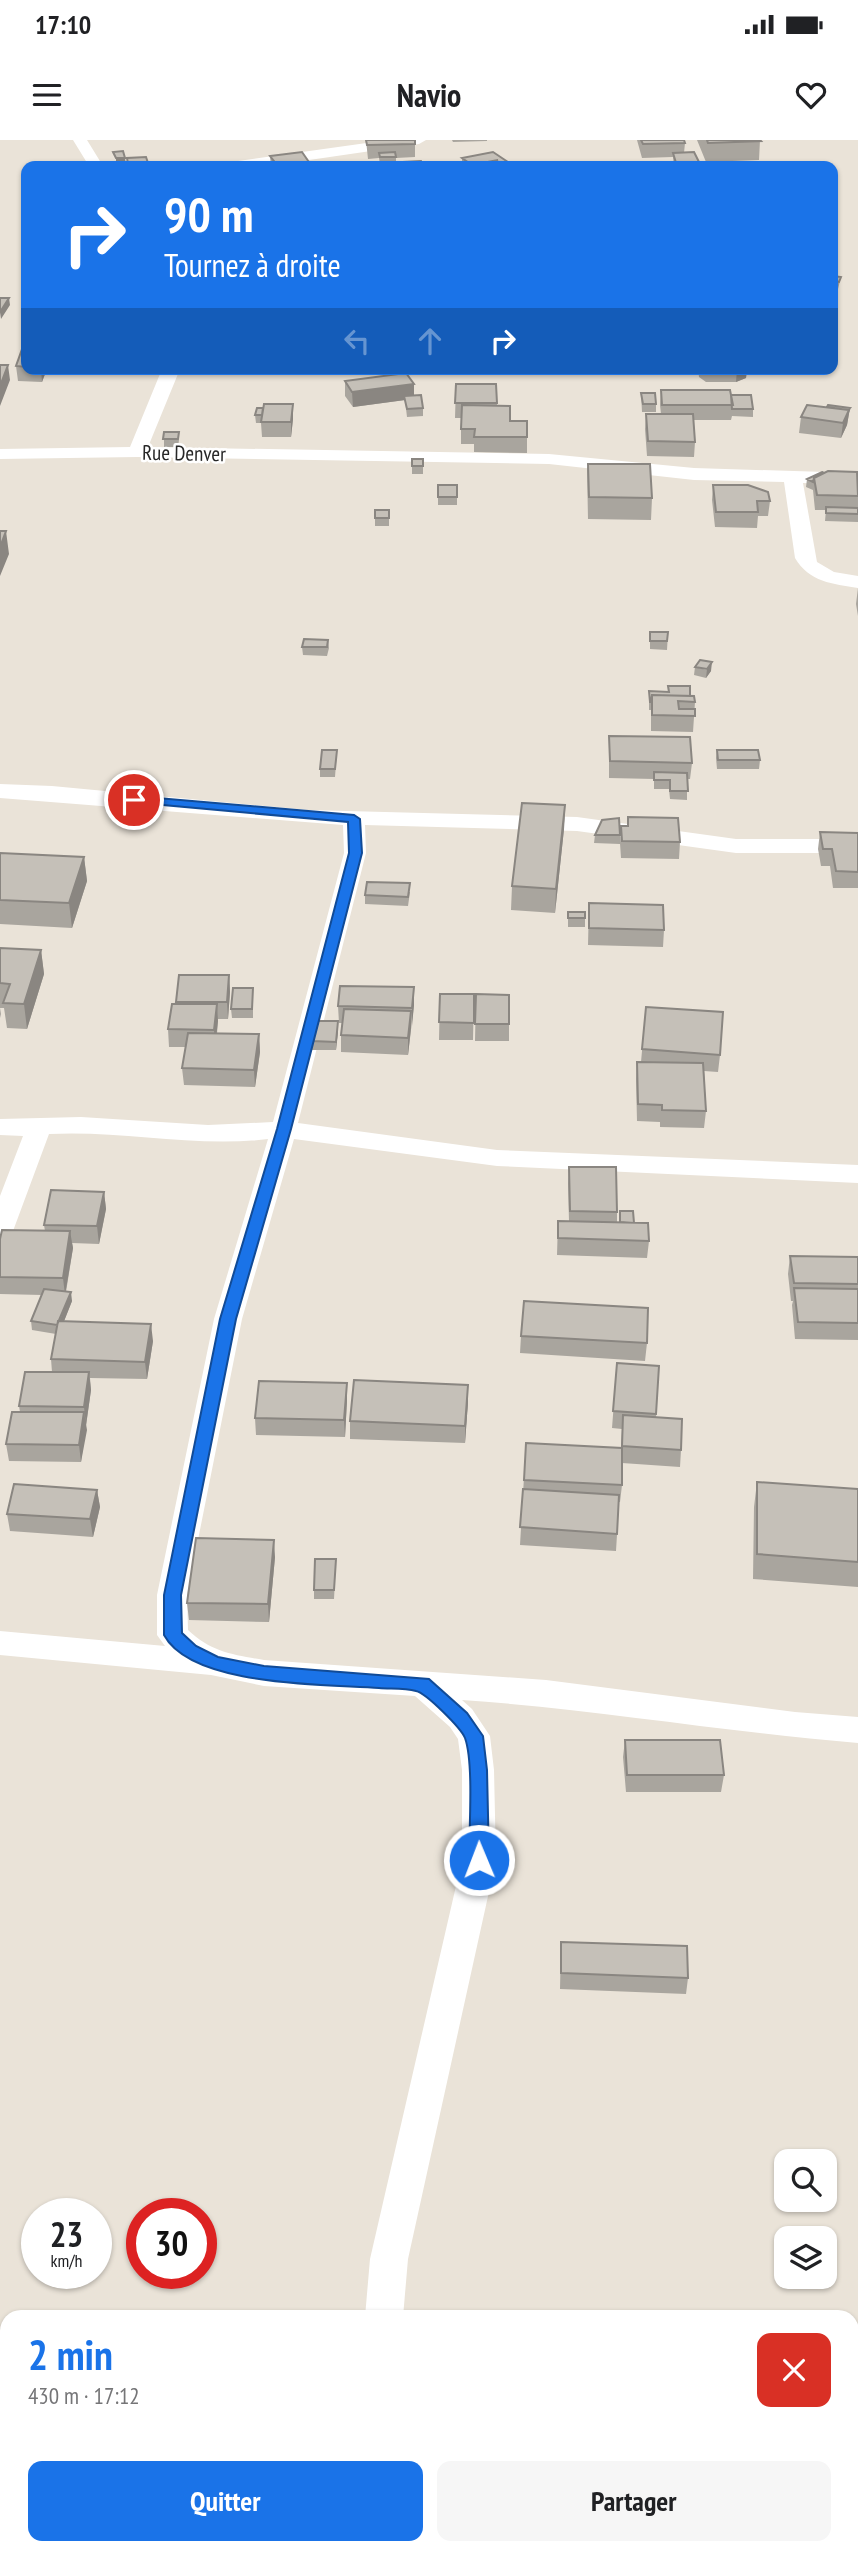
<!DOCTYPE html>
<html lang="fr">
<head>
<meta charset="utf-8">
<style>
	body { margin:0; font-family:"PT Sans Narrow",sans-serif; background:#f6f6f6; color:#202124; height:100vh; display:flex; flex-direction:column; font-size:26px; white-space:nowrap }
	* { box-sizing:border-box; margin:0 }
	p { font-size:23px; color:#757577 }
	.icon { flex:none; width:38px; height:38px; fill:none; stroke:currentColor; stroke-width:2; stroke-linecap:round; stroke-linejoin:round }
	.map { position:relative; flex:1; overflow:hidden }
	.details { position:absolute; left:0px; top:2170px; width:859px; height:245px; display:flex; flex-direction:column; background:#fff; border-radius:21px 21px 0 0; box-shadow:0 2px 5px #0004 }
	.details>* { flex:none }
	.banner { position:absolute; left:21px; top:21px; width:817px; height:214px; border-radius:14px; box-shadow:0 2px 5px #0004; background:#1a73e8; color:#fff; overflow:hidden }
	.fabs { position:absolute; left:774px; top:2009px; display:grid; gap:14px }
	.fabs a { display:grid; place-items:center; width:63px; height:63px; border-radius:14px; background:#fff; box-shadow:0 2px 5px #0004; font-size:35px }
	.speed { position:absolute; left:21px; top:2058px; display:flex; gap:14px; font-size:35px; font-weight:700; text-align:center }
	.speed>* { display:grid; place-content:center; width:91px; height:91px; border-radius:50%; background:#fff; box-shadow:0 2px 5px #0004; line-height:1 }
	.speed small { font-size:18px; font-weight:400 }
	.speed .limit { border:10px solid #d22; background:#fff; color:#111 }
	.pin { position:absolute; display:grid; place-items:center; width:60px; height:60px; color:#fff; margin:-30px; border:4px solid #fff; border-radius:50%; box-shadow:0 2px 7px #0007 }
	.me { position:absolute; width:77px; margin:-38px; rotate:359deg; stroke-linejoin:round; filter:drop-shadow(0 0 5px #0008) }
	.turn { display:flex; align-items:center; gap:24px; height:147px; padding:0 28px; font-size:32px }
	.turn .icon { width:91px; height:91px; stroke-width:2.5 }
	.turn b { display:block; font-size:49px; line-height:60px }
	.lanes { display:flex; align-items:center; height:66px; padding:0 28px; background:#0003; justify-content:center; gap:35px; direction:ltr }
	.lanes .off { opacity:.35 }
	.round { display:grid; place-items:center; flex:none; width:74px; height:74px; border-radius:14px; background:#f6f6f6 }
	.overview { display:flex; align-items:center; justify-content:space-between; height:119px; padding:0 28px }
	h1 { font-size:42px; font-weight:700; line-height:52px; color:#1a73e8 }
	.action { display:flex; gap:14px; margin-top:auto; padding:14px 28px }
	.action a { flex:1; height:80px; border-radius:14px; background:#1a73e8; color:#fff; font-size:28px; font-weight:700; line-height:80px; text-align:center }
	.action a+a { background:#f6f6f6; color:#202124 }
	.status { display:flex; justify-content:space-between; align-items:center; height:49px; padding:0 35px; background:#fff; direction:ltr }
	.status svg { height:19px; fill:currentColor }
	header { display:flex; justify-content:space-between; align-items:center; height:91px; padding:0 28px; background:#fff; font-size:32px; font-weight:700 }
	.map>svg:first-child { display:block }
</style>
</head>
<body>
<div class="status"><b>17:10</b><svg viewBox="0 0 49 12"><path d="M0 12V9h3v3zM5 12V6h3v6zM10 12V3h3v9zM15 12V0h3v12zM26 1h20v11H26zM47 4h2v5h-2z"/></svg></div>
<header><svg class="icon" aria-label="menu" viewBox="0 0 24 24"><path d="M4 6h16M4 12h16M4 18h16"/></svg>Navio<svg class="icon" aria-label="heart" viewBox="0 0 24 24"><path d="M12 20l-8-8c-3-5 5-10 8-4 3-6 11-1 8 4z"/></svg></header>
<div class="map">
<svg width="858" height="2415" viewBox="0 0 858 2415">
	<rect width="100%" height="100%" fill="#eae3d8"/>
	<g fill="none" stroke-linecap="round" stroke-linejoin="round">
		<path fill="#fff" fill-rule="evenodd" d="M73,0H87L103,26H89Z
			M388,0H426L419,4L268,26H230L238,21Z
			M162,229H180L148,307L549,314L694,328L858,333V345L803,343L817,422L834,432L858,436V448C833,444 809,442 795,418L784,342L694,340L549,324L137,317L0,319V309L130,307Z
			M0,644L52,646L308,670L577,677L736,699H858V713H736L577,691L365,685L366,713L298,983L497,1010L858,1025V1043L497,1026L294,999L242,1179L187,1455L188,1490C211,1512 234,1515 264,1520L546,1540L795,1572L858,1577V1603C725,1592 594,1569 462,1560L472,1569L490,1596L494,1630L496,1720L408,2119L403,2177H365L370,2119L462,1720V1630L458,1599L450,1587L415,1556L264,1546L211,1535L0,1515V1491L165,1506L157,1495V1455L214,1179L268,999C195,1008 122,990 49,994L13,1091L9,1097L0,1100V1056L23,996L0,995V979L81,977L208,985L273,982L344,713L343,685L0,658Z
			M852,2261L858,2262V2302L852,2301Z"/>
	</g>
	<path fill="#a9a59e" d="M366,0L415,4V17L396,18V22L423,26H384V24H380L379,18L368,19Z
		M452,0H487V1L453,2Z
		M637,0H684L685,3L684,13L701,26H674L673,17L642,18Z
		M697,0H760L759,20L706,22Z
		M270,16L311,26H271Z
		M127,18L148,23V26H127Z
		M462,18L511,24V26H464L462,25Z
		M833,136L841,137L838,149L833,148Z
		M26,198V229H46H44L45,234L42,242L18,241L16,226Z
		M698,229H747L746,238L736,242H706L699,237Z
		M345,241L414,256L423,268V276L407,277L405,260L353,267L345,256Z
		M456,244H496L497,265L510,281H527V313L474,312V304H461V278H455Z
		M661,250L731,255L753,269V277L732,276L731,280H693L695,302L694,317L647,316L645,289L646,274H661L660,265Z
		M641,253L656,264V272H642Z
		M827,267L850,268L847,285L841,298L799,293L801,277Z
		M257,268L293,279L291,297H262L261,283H256L255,275Z
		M164,292L179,300L178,307H164Z
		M412,319H423V334H412Z
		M587,327L652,358L651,380L588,379Z
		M858,332V382L825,381L826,370H815L813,350L806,347L807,339Z
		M438,345H457V365H438Z
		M713,345L770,361L768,376H758L757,388L715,387L712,360Z
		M375,370H389V386H375Z
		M858,448V476L856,464Z
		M650,492H668L667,510L650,509Z
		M328,500L329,508L327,516L303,515L302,507Z
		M695,527L711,531L706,538L694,535Z
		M668,546L690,556L695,562L693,592L651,591V570H649V551L668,552Z
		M609,596L692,623L690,639H687V660L670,659L669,649H654V639L609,638Z
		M337,610L335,637H320V629Z
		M717,610L760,620L759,629H717L716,618Z
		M565,665L564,689L555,773L511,770L512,746Z
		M628,677L680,702L679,719L621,718L620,703L621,686H627Z
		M820,692L858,693V748H833L830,726H821L818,709Z
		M595,695H620V704L594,703Z
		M0,713L84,717L87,741L72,788L0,784Z
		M410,752L408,766L365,764V755Z
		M589,763L664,790L663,807L588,805Z
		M568,772L585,778V787H568Z
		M0,808L41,810L44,834L27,889L7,888L4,868H0L1,874L0,878Z
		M179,835H229L230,852L228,879H218L217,894H259L260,912L255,947L184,945L182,928L186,907H169L168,889L176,864Z
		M253,848V878H232L231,869Z
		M440,854H474L473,900H439Z
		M476,854L509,884V901H475Z
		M414,865L408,915L341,912V895L342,883H339L338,866Z
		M646,867L720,915L718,932L704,931L706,971L704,988L660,987V982L637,981L636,939L637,922H641Z
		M338,890L336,910H312V901Z
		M569,1027L617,1072V1082H619L620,1071L634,1083L649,1101L647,1118L557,1115L558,1081H569L568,1044Z
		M104,1052L106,1069L99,1104L72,1103L73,1108L66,1152L72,1161L64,1181L153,1201L147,1239L90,1238L91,1250L81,1322L9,1321L6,1304L20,1272L19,1266L52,1232L51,1219L56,1194L32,1190L31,1181L42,1155L0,1154V1099L45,1091L44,1085Z
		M790,1116L858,1117V1200L795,1199L792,1165L793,1161H791L788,1134Z
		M521,1196L647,1203L645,1221L520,1213Z
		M617,1223L659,1226L656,1277L681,1310L680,1327L622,1323V1345L620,1362H619L616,1411L520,1405L526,1303L621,1308L622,1289L612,1288Z
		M347,1260L345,1297L256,1295L255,1278Z
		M468,1262L465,1303L350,1299V1281Z
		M757,1342L858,1349V1447L753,1439L754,1367Z
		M97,1350L100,1367L93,1397L10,1391L7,1374Z
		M275,1417L269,1482L189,1480L187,1463Z
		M336,1419L334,1459H314V1450Z
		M625,1600L724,1635L721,1652H626L623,1617Z
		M561,1802L688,1838L686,1854L560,1849Z"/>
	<path fill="#8a8681" d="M116,18H125L126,25H116Z
		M498,20L490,23V26H472V25Z
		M9,158L10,165L1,179L0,172Z
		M8,225L10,240L0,266V246Z
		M41,229H44L45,234L42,242Z
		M737,229H747L746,238L736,242Z
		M414,244V259L404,256L405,260L353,267L352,252Z
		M293,264V279L291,297V282Z
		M850,268L847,285L841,298L843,283Z
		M6,391L9,414L0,436V407Z
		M712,522L711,531L706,538L707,529Z
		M565,665L564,689L555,773L556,749Z
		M84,717L87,741L72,788L69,763Z
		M41,810L44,834L27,889L24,864Z
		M229,835L230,852L228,879L227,862Z
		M414,847V865L412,886V868Z
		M217,864L218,881L215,907L214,890Z
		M411,871V888L408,915V898Z
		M338,881V890L336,910V902Z
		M259,894L260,912L255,947L254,930Z
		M104,1052L106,1069L99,1104L97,1086Z
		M70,1091L73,1108L65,1155L63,1138Z
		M71,1152L72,1161L59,1194L58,1185Z
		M151,1184L153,1201L147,1239L145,1222Z
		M89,1232L91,1250L86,1285L84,1267Z
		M347,1243V1260L345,1297L344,1280Z
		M468,1245V1262L465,1303V1286Z
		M84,1272L87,1290L81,1322L79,1305Z
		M97,1350L100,1367L93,1397L90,1379Z
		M274,1400L275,1417L269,1482L268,1464Z"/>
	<path fill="#c5c0b8" stroke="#8a8681" stroke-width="2" d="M366,0H415V4L367,5Z
		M641,0H684L685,3L643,4Z
		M707,0H760L761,1L708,3Z
		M123,11L125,18H116L113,12Z
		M302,12L311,25L278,26L270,16Z
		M395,12L396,17H380L379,13Z
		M493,12L511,24L503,26H495L490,23L498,20L472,25L462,18Z
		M694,12L701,26H677L673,13Z
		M146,17L148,23L128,24L127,18Z
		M421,21L423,26H385L384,23Z
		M833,136L841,137L839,142L833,141Z
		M0,158H9L0,172Z
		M26,198V227L16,226Z
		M0,225H8L0,246Z
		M406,233L414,244L352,252L345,241Z
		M456,244H496L497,263H455Z
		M661,250H730L733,265H662Z
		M641,253H655L656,264H643Z
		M421,255L423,268L407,269L404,256Z
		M731,255H751L753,269H732Z
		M264,264H293L291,282H261Z
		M462,265L510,266V281H527V297H474L475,289H461Z
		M807,265L849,270L843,283L801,277Z
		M828,265L850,268L848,270L827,267Z
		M257,268H263L262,275H255Z
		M646,274H693L695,302L648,301Z
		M164,292H179L178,299H163Z
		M412,319H423V326H412Z
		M588,324H650L652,358L589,357Z
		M828,331L857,332L858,356L817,355L814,338Z
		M822,332L824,333L814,338L813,342L807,339Z
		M438,345H457V357H438Z
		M713,345H748L768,352L770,361H757L758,372H716Z
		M826,367L858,368V374L826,373Z
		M375,370H389V378H375Z
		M0,391H6L0,407Z
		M650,492H668L667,501H650Z
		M304,499L328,500L327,507H302Z
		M700,520L712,522L707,529L695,527Z
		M668,546H690V556L652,555L651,562H650L649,551L669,552Z
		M652,555L694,556L695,562L678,561L679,569H695V576L652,575Z
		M609,596L690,597L692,623L610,621Z
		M322,610H337L335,629H320Z
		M717,610H758L760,620H718Z
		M654,632L687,633L688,651H670V640H654Z
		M522,663L565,665L556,749L512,746Z
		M628,677L678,678L680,702L622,701L621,686H628Z
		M619,678L620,695H595L602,680Z
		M820,692L858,693V732L836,731L832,709H823Z
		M0,713L84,717L69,763L0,760Z
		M367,742L410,743L408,757L365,755Z
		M589,763L663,765L664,790L589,788Z
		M568,772H585V778H568Z
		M0,808L41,810L24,864L3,863L10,844L0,843Z
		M179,835H229L227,862H176Z
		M340,846L414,847L412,868L338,866Z
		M233,848H253L252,869H231Z
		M440,854H474V883L439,882Z
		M476,854L509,855V884H475Z
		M172,864H217L214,890L168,889Z
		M646,867L723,872L720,915L642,909Z
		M344,869L411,871L408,898L341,895Z
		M314,881H338L336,902L312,901Z
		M188,893L259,894L254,930L182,928Z
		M637,922L703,923L706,971L662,970V965L638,964Z
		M569,1027H616L617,1072L570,1071Z
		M51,1050L104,1052L97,1086L44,1085Z
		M620,1071H633L634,1083L620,1082Z
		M558,1081L648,1083L649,1101L558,1098Z
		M2,1090L70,1091L63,1138L0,1137V1099Z
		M790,1116L858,1117V1144L794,1143Z
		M794,1148L858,1149V1183L798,1182Z
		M44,1149L71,1152L57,1185L31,1181Z
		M524,1161L648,1168L647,1203L521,1196Z
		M58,1181L151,1184L145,1222L51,1219Z
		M617,1223L659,1226L656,1274L613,1271Z
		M25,1232H89L84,1267L19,1266Z
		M354,1240L468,1245L465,1286L350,1281Z
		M259,1241L347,1243L344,1280L255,1278Z
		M12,1272H84L79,1305L6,1304Z
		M623,1275L682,1279L681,1310L622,1306Z
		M526,1303L622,1308V1345L524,1340Z
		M757,1342L858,1349V1422L757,1414Z
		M14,1344L97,1350L90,1379L7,1374Z
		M523,1349L619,1355L617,1394L520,1387Z
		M196,1398L274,1400L268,1464L187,1463Z
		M315,1419H336L334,1450H314Z
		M625,1600H720L724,1635H627Z
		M561,1802L687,1806L688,1838L561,1833Z"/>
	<path fill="#1a73e8" stroke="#114b97" stroke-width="2" d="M134,656L354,675L360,679L362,713L291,989L236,1179L181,1455L182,1493L196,1506L218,1517L264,1526L429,1539L467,1573L483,1596L487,1630L489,1720L486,1726L479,1728L472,1726L469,1720C469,1691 474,1623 465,1598C461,1588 426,1553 416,1551C404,1548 390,1549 379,1548C326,1544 192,1547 164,1495V1455L220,1179L277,989L349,713L348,682L130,662L128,660Z"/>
	<g text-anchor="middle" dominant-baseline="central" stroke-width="5" stroke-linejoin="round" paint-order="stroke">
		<g font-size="21" fill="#272727" stroke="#fff">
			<text transform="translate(184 313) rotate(1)">Rue Denver</text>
		</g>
	</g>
</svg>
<div class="fabs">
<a><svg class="icon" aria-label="search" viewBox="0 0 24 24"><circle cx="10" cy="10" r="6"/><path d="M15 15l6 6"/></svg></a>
<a><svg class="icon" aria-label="layers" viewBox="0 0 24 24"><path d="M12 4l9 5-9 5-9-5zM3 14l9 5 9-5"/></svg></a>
</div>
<div class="speed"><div>23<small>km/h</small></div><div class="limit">30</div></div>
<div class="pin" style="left:134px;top:660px;background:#d93025"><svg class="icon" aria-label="arrive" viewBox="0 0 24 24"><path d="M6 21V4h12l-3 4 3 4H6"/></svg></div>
<svg class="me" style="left:479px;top:1720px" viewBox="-20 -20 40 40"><circle r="17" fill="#1a73e8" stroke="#fff" stroke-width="3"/><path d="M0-11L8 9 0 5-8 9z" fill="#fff"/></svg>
<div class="banner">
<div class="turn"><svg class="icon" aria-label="right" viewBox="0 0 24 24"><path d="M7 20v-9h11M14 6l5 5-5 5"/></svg><div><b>90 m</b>Tournez à droite</div></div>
<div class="lanes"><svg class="icon off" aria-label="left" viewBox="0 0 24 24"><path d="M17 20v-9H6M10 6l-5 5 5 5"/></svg><svg class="icon off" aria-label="ahead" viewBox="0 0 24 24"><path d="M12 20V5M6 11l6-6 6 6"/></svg><svg class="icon" aria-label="right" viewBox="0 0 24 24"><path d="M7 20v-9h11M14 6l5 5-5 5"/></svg></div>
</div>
<section class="details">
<div class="overview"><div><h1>2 min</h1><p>430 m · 17:12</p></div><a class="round" style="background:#d93025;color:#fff"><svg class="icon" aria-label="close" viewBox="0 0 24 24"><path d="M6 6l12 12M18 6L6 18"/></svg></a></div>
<div class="action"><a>Quitter</a><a>Partager</a></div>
</section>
</div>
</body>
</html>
